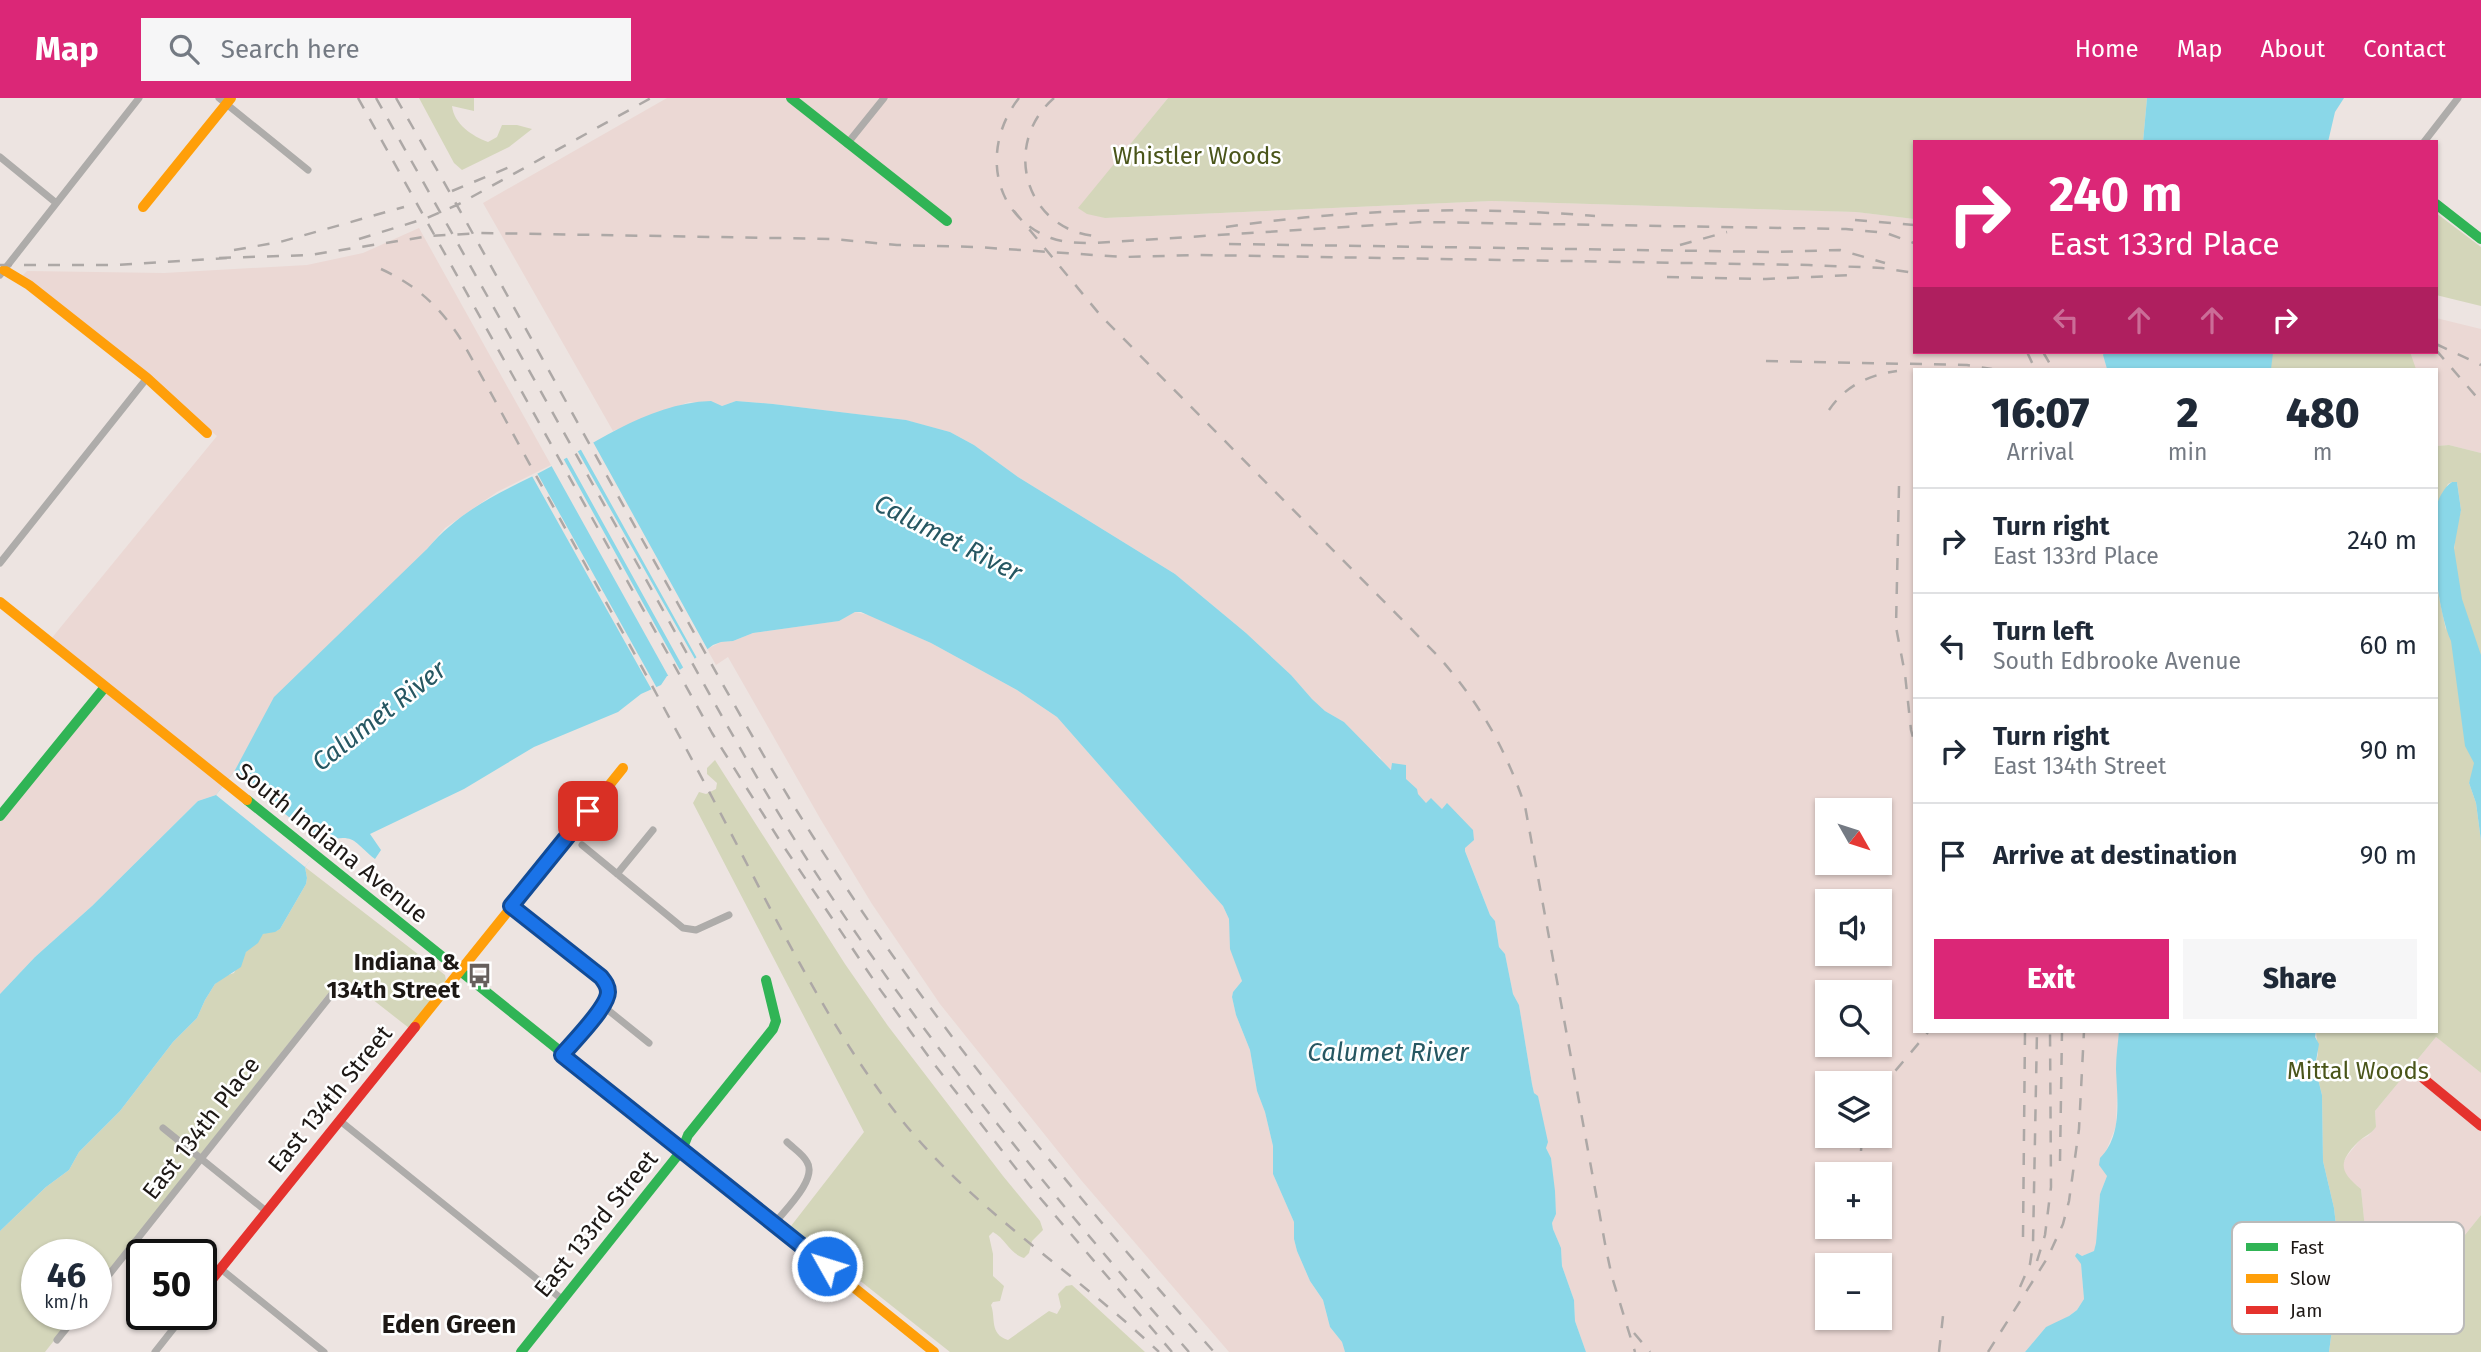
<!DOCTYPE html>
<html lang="en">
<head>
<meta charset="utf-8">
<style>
	body { margin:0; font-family:"Fira Sans",sans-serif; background:#f6f6f7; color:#1f2937; height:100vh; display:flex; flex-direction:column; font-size:26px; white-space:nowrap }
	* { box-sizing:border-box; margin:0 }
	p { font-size:23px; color:#747a83 }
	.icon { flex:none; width:38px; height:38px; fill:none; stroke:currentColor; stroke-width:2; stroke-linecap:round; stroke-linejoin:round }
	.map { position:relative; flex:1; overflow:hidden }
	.details { position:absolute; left:1913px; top:270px; width:525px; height:665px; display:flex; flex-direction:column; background:#fff; border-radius:0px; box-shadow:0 2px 5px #0004 }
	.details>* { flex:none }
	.banner { position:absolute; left:1913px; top:42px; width:525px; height:214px; border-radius:0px; box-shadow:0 2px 5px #0004; background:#db2777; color:#fff; overflow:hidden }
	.needle { width:46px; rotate:129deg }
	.controls { position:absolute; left:1815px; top:700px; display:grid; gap:14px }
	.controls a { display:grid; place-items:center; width:77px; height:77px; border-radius:0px; background:#fff; box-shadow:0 2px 5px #0004; font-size:35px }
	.speed { position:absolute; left:21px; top:1141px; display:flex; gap:14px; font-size:35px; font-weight:700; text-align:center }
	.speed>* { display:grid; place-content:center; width:91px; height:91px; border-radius:50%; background:#fff; box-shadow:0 2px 5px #0004; line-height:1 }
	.speed small { font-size:18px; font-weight:400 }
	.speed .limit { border:4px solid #111; border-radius:10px; background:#fff; color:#111 }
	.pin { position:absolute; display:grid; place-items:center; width:60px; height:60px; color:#fff; margin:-30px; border-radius:14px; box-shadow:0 4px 10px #0006 }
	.me { position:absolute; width:77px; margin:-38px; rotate:309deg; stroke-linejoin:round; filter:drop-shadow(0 0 5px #0008) }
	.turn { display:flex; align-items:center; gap:24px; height:147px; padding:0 21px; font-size:32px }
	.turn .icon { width:91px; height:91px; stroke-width:2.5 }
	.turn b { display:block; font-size:49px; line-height:60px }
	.lanes { display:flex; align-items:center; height:66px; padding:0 21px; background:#0003; justify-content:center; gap:35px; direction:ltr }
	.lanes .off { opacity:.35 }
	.eta { display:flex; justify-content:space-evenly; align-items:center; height:119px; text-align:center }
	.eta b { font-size:42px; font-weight:800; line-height:49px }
	.primary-button { display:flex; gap:14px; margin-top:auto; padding:14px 21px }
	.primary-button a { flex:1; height:80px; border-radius:0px; background:#db2777; color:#fff; font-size:28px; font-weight:800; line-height:80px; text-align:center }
	.primary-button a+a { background:#f6f6f7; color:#1f2937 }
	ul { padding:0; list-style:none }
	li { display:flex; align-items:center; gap:21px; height:105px; padding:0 21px; border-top:2px solid #e0e1e3 }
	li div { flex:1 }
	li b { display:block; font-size:26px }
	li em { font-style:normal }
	header { display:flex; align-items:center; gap:42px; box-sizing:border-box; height:98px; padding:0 35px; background:#db2777; color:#fff }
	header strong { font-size:33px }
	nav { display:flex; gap:38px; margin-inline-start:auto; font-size:24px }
	.search { width:490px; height:63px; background:#f6f6f7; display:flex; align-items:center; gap:18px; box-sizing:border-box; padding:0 24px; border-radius:0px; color:#747a83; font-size:26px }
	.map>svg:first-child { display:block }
</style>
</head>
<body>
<header>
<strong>Map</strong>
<div class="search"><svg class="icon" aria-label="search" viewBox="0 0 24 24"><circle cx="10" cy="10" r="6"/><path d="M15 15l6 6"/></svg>Search here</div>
<nav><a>Home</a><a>Map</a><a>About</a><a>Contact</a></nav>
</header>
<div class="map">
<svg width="2481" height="1254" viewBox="0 0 2481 1254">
	<rect width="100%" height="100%" fill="#ede4e1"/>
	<path fill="#ebd8d4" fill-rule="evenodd" d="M667,0H1168L1079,110L1105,120L1492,103L1857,114L1914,121V254H2104L2103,257L2107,271H1914V933H2119L2116,1028L2106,1053L2104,1071L2107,1078L2100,1096L2096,1145L2094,1153L2082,1158L2081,1166L2084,1201L2077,1212L2062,1223L2046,1229L2025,1254H1586L1575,1223L1574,1202L1562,1168L1561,1150L1553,1131L1552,1125L1556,1116L1551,1060L1546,1050L1538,999L1534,995L1532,986L1519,907L1513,896L1505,856L1499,849L1495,823L1490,817L1447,706L1442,711L1426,705L1417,696V691L1383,665L1380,659L1367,649L1344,624L1325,613L1312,601L1291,577L1246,535L1175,476L1018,379L974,347L950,334L905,322L773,306L736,303L722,308L689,304L613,333L483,105ZM1827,712H1880V765H1827ZM1827,803H1880V856H1827ZM1827,894H1880V947H1827ZM1827,985H1880V1038H1827ZM1827,1076H1880V1129H1827ZM1827,1167H1880V1220H1827Z
		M419,130L551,367L497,394L445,430L216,697L198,703L92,808L35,859L0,896V723L108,588L51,541L217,338L21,179L27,173L164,175L307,167L363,155Z
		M2436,220L2481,231V355L2449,347L2436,348V271H2406L2405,254H2436Z
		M855,514L873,518L931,545L1017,592L1057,619L1223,808L1229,821L1231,851L1242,883L1233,894L1232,899L1236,917L1250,952L1257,993L1265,1014L1273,1048V1076L1294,1124V1141L1297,1153L1310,1183L1323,1202L1330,1229L1342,1244L1345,1254H1229L1081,1082L940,906L872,806L821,722L728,559L716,567L707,551L721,544L733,543L753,535L838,523Z
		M2436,939L2481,975V1117L2402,1215L2371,1191L2361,1091L2345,1078L2342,1067L2347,1058L2360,1042L2368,1038L2376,1029L2375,1013Z"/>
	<path fill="#d4d6ba" d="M419,0H474V13L452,8C454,26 472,38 488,44L497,39L502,27H517L532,31L509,49L462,72L454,65Z
		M1168,0H2147L2143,44H1914V121L1856,114L1492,103L1105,120L1087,116L1078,110Z
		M2436,115L2481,149V208L2436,197Z
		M2269,254H2410L2416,271H2268Z
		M2449,347L2481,355V655L2469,685L2476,705L2481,743V975L2436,939L2375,1013L2376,1029C2370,1037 2364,1038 2358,1044C2337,1065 2340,1074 2361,1091L2371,1191L2402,1215L2481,1117V1254H2329L2334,1216L2332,1194L2335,1160L2338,1145L2334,1110L2323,1063L2322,997L2315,969L2318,956L2316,933H2436V485L2446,532L2456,432L2461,412L2457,384H2452L2448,386L2436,410V348Z
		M715,662L845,866L888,928L1003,1078L1040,1123L1043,1132L1032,1143L1029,1155L1024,1160C1010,1156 1006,1141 993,1134L989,1138L993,1156V1178L1004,1188L1000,1203L993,1204L991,1207C996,1220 989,1236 1008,1242L1049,1213L1057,1216L1061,1209L1058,1196L1066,1188L1072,1187L1145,1254H950L791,1128L864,1034L693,705L699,694L706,696L716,691L717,685L707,676V670Z
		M305,769L445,877L446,882L409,930L349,883L342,882L337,884L96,1189V1157H37V1216H75L45,1254H0V1133L46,1089L69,1072L79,1054L120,1013L173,944L197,920L205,902L215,886L225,878L234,875C241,862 250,844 263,836C269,832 274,835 280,831L306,786L307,780Z"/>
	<path fill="#8ad7e8" d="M2147,0H2344L2335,14L2328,44H2143Z
		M2104,254H2273V255L2271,271H2107L2103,257Z
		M711,303L722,308L736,303L773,306L906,322L950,334L974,347L1018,379L1175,476L1246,535L1291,577L1312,601L1325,613L1344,624L1391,672L1392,665L1406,667V681L1417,691L1418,696L1426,705L1431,700L1442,711L1447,705L1473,732L1474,742L1465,750V753L1490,817L1495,823L1499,849L1505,856L1513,896L1519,907L1532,986L1534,995L1538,998L1548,1044L1546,1050L1551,1060L1555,1093L1556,1116L1552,1125L1553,1131L1561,1150L1562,1168L1574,1202L1575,1223L1586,1254H1345L1342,1244L1330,1229L1323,1202L1310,1183L1297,1153L1294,1141V1124L1273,1076V1048L1265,1014L1257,993L1250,952L1236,917L1232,899L1233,894L1242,883L1230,851L1229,821L1223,808L1057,619L1017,592L931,545L861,514H855L839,523L753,535L733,543L721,544L713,547L673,577L667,578L661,587L641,596L618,614L534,649L464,691L370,736L381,752L375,761C353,744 356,735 325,743L305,769L307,780L306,786L280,831L275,834L263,836L258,845L246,854L241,869L215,886L205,902L197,920L173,944L120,1013L79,1054L69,1072L46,1089L0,1133V896L35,859L92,808L198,703L216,697L234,674L274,599L427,451C458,415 492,398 533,378C590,350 645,305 711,303Z
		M2452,384H2457L2461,412L2454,450L2462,501L2481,557V743L2476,705L2469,685L2474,665L2465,648L2451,543C2437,511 2431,446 2436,412C2437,402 2444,389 2452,384Z
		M2119,933H2316L2315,939L2319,946L2315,969L2322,997L2323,1063L2334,1110L2338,1145L2335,1160L2332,1194L2334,1216L2329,1254H2025L2046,1229L2069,1218L2077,1212L2084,1201L2081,1166L2075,1158L2077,1155L2082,1158L2094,1153L2096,1145L2100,1096L2107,1078L2099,1067L2100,1060C2123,1037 2117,1000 2116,971C2116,958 2118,945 2119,933Z"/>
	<path fill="#ede4e1" d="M593,344L709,554L698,562L580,350Z
		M577,352L696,563L684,571L566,358Z
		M563,360L681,574L675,580L670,581L551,367Z
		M537,375L658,592L657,593L653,594L532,378Z
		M234,674L323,747L305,769L216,697Z"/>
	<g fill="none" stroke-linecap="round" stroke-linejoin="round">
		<path stroke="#aeacaa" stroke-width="7" d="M219,0L308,72
			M2424,44L2458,0
			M847,46L884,0
			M0,59L55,104
			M0,177L139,0
			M0,465L147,280
			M582,747L683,830L696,832L729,817
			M617,776L653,732
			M511,809L601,879C605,884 608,888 608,894C608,910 573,944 562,957
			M603,908L649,945
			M339,1022L563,1202
			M163,1030L266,1113
			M774,1126C784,1113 818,1081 807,1064C803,1056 793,1050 787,1044
			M221,1171L324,1254
			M96,1193L336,891
			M57,1242L78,1216
			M155,1254L185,1216"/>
		<path stroke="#30b455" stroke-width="10" d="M791,0L947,123
			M2436,106L2481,141
			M247,702L656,1030
			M0,718L105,589
			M521,1254L682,1052L688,1037L773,931L776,923L766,882"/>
		<path stroke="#ff9f0a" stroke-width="10" d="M143,109L231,0
			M4,172L29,187L147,280L207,335
			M0,504L247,702
			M415,929L623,670
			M656,1030L934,1254"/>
		<path stroke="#e5322d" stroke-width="10" d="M2424,981L2481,1028
			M201,1195L415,929"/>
		<path stroke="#ada8a6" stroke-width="2.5" stroke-dasharray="12 12" stroke-linecap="butt" d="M358,0L712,635L780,743L879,890L934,966L1029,1087L1172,1254
			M376,0C462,153 548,306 634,460C695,569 754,681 823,786C932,952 1058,1105 1189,1254
			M396,0C484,153 568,308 653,461C711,565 767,669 832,768C944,941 1077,1099 1214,1254
			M1019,0C982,47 990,117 1051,140C1065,145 1079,145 1094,145L1423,124L1846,131L1886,135L1914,145
			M1054,0C1001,46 1025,132 1096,138
			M452,93L512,68
			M1014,113L1101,218L1439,559C1481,608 1504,647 1525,708L1606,1151L1612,1179L1635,1254
			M1855,122L1914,127
			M1226,129C1348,111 1472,108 1595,118
			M359,141L427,120L459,106L651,0
			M1229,146L1774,154L1840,152L1885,165
			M1680,147L1727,134
			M234,152L280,144L404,109
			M219,160L310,157L430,138L481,135L833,141L897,147L976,149L1124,159L1199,157L1809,167L1882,170L1914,175
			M0,167H118L227,160
			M381,171C416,187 439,208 460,240C490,292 518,346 548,399C603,499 659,599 713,701C772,812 833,943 915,1038C987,1121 1080,1179 1159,1254
			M1667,179L1766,181L1853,177
			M2436,246L2481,267
			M2436,252L2481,304
			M2027,254L2035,271
			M2043,254L2053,271
			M1766,263L1967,267L1992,271
			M1829,312C1846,287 1869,277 1897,273
			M1899,388L1896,529L1905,576L1911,632L1914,643
			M1880,991L1929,933
			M1861,1053L1862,1038
			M2060,1063L2062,933
			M2023,1139L2025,933
			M2037,1163L2045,1137L2051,1089L2050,933
			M2020,1189L2030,1166L2033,1146L2037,933
			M1634,1235L1650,1254
			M1939,1254L1943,1218
			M1988,1254L2048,1159L2063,1126L2069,1103L2079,1031L2084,933"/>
	</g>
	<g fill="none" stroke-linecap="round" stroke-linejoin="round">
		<defs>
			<path id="route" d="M588,713L511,808L601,879C605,884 608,888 608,894C608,909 573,944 562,957L827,1168"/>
		</defs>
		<use href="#route" stroke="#114b97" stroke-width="18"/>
		<use href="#route" stroke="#1a73e8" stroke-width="12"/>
	</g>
	<defs>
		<symbol id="bus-bare" viewBox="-9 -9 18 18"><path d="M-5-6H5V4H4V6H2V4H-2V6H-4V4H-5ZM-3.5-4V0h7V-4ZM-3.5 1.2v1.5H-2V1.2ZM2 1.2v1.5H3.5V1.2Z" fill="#665f5c" stroke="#fff" stroke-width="2.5" paint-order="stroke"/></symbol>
	</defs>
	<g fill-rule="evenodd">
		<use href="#bus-bare" x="462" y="860" width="35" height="35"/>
	</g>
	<g text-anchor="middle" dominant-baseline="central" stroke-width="5" stroke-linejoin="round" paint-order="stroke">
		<g font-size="24" fill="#4a551a" stroke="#fff">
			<text x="1197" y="58">Whistler Woods</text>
			<text x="2358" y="973">Mittal Woods</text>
		</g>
		<g font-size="24" fill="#1d1815" stroke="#fff">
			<text transform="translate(332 745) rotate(39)">South Indiana Avenue</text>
			<text transform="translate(330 1001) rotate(-51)">East 134th Street</text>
			<text transform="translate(201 1030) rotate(-52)">East 134th Place</text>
			<text transform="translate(596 1126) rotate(-51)">East 133rd Street</text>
		</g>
		<g font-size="24" font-weight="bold" fill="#1d1815" stroke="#fff" text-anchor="end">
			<text x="460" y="864">Indiana &amp;<tspan x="460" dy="28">134th Street</tspan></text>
		</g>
		<g font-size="26" font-style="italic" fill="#265762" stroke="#fff">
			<text transform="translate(948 440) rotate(27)">Calumet River</text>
			<text transform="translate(379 618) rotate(-38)">Calumet River</text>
			<text x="1388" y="954">Calumet River</text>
		</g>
		<g font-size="26" font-weight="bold" fill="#1d1815" stroke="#fff">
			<text x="449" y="1226">Eden Green</text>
		</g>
	</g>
	<rect x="2232" y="1124" width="232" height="112" rx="10" fill="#fff" stroke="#bbbab9" stroke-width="2"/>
	<rect x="2246" y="1145" width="32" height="8" fill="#30b455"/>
	<rect x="2246" y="1176" width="32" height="9" fill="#ff9f0a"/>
	<rect x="2246" y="1208" width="32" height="8" fill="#e5322d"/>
	<g font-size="19" fill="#1d1815">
		<text x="2290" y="1156">Fast</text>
		<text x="2290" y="1187">Slow</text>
		<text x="2290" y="1219">Jam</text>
	</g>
</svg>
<div class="controls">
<a><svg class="needle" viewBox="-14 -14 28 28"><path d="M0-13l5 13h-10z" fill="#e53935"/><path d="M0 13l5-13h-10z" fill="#747a83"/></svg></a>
<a><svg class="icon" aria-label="sound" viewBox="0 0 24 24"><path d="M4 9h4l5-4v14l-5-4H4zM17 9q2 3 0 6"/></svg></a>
<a><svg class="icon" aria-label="search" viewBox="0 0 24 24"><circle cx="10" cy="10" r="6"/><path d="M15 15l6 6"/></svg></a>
<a><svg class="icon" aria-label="layers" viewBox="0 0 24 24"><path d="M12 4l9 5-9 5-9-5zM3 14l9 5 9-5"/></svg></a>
<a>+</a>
<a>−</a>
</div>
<div class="speed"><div>46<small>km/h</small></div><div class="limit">50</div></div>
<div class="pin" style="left:588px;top:713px;background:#d93025"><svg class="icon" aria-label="arrive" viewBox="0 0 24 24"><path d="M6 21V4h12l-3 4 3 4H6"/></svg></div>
<svg class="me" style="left:827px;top:1168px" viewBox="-20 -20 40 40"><circle r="17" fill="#1a73e8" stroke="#fff" stroke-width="3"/><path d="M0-11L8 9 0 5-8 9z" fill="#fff"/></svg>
<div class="banner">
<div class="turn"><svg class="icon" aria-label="right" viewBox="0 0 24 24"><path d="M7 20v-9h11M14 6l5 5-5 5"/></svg><div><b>240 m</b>East 133rd Place</div></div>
<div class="lanes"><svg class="icon off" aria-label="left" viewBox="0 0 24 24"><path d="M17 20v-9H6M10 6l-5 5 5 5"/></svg><svg class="icon off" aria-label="ahead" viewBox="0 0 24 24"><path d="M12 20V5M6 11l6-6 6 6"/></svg><svg class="icon off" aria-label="ahead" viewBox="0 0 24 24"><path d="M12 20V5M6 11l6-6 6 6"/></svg><svg class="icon" aria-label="right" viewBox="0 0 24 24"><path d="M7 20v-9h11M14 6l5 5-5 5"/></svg></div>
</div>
<section class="details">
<div class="eta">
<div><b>16:07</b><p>Arrival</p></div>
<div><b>2</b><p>min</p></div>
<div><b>480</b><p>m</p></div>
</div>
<ul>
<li><svg class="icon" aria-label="right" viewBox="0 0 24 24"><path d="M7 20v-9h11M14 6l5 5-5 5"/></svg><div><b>Turn right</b><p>East 133rd Place</p></div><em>240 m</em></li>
<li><svg class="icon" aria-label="left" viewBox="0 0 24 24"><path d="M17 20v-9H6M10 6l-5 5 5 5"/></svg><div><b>Turn left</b><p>South Edbrooke Avenue</p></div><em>60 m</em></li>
<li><svg class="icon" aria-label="right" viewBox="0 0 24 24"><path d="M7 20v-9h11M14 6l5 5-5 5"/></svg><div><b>Turn right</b><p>East 134th Street</p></div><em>90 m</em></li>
<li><svg class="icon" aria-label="arrive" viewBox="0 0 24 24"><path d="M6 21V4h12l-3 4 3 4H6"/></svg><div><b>Arrive at destination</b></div><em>90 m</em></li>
</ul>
<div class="primary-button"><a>Exit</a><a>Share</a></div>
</section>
</div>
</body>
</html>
